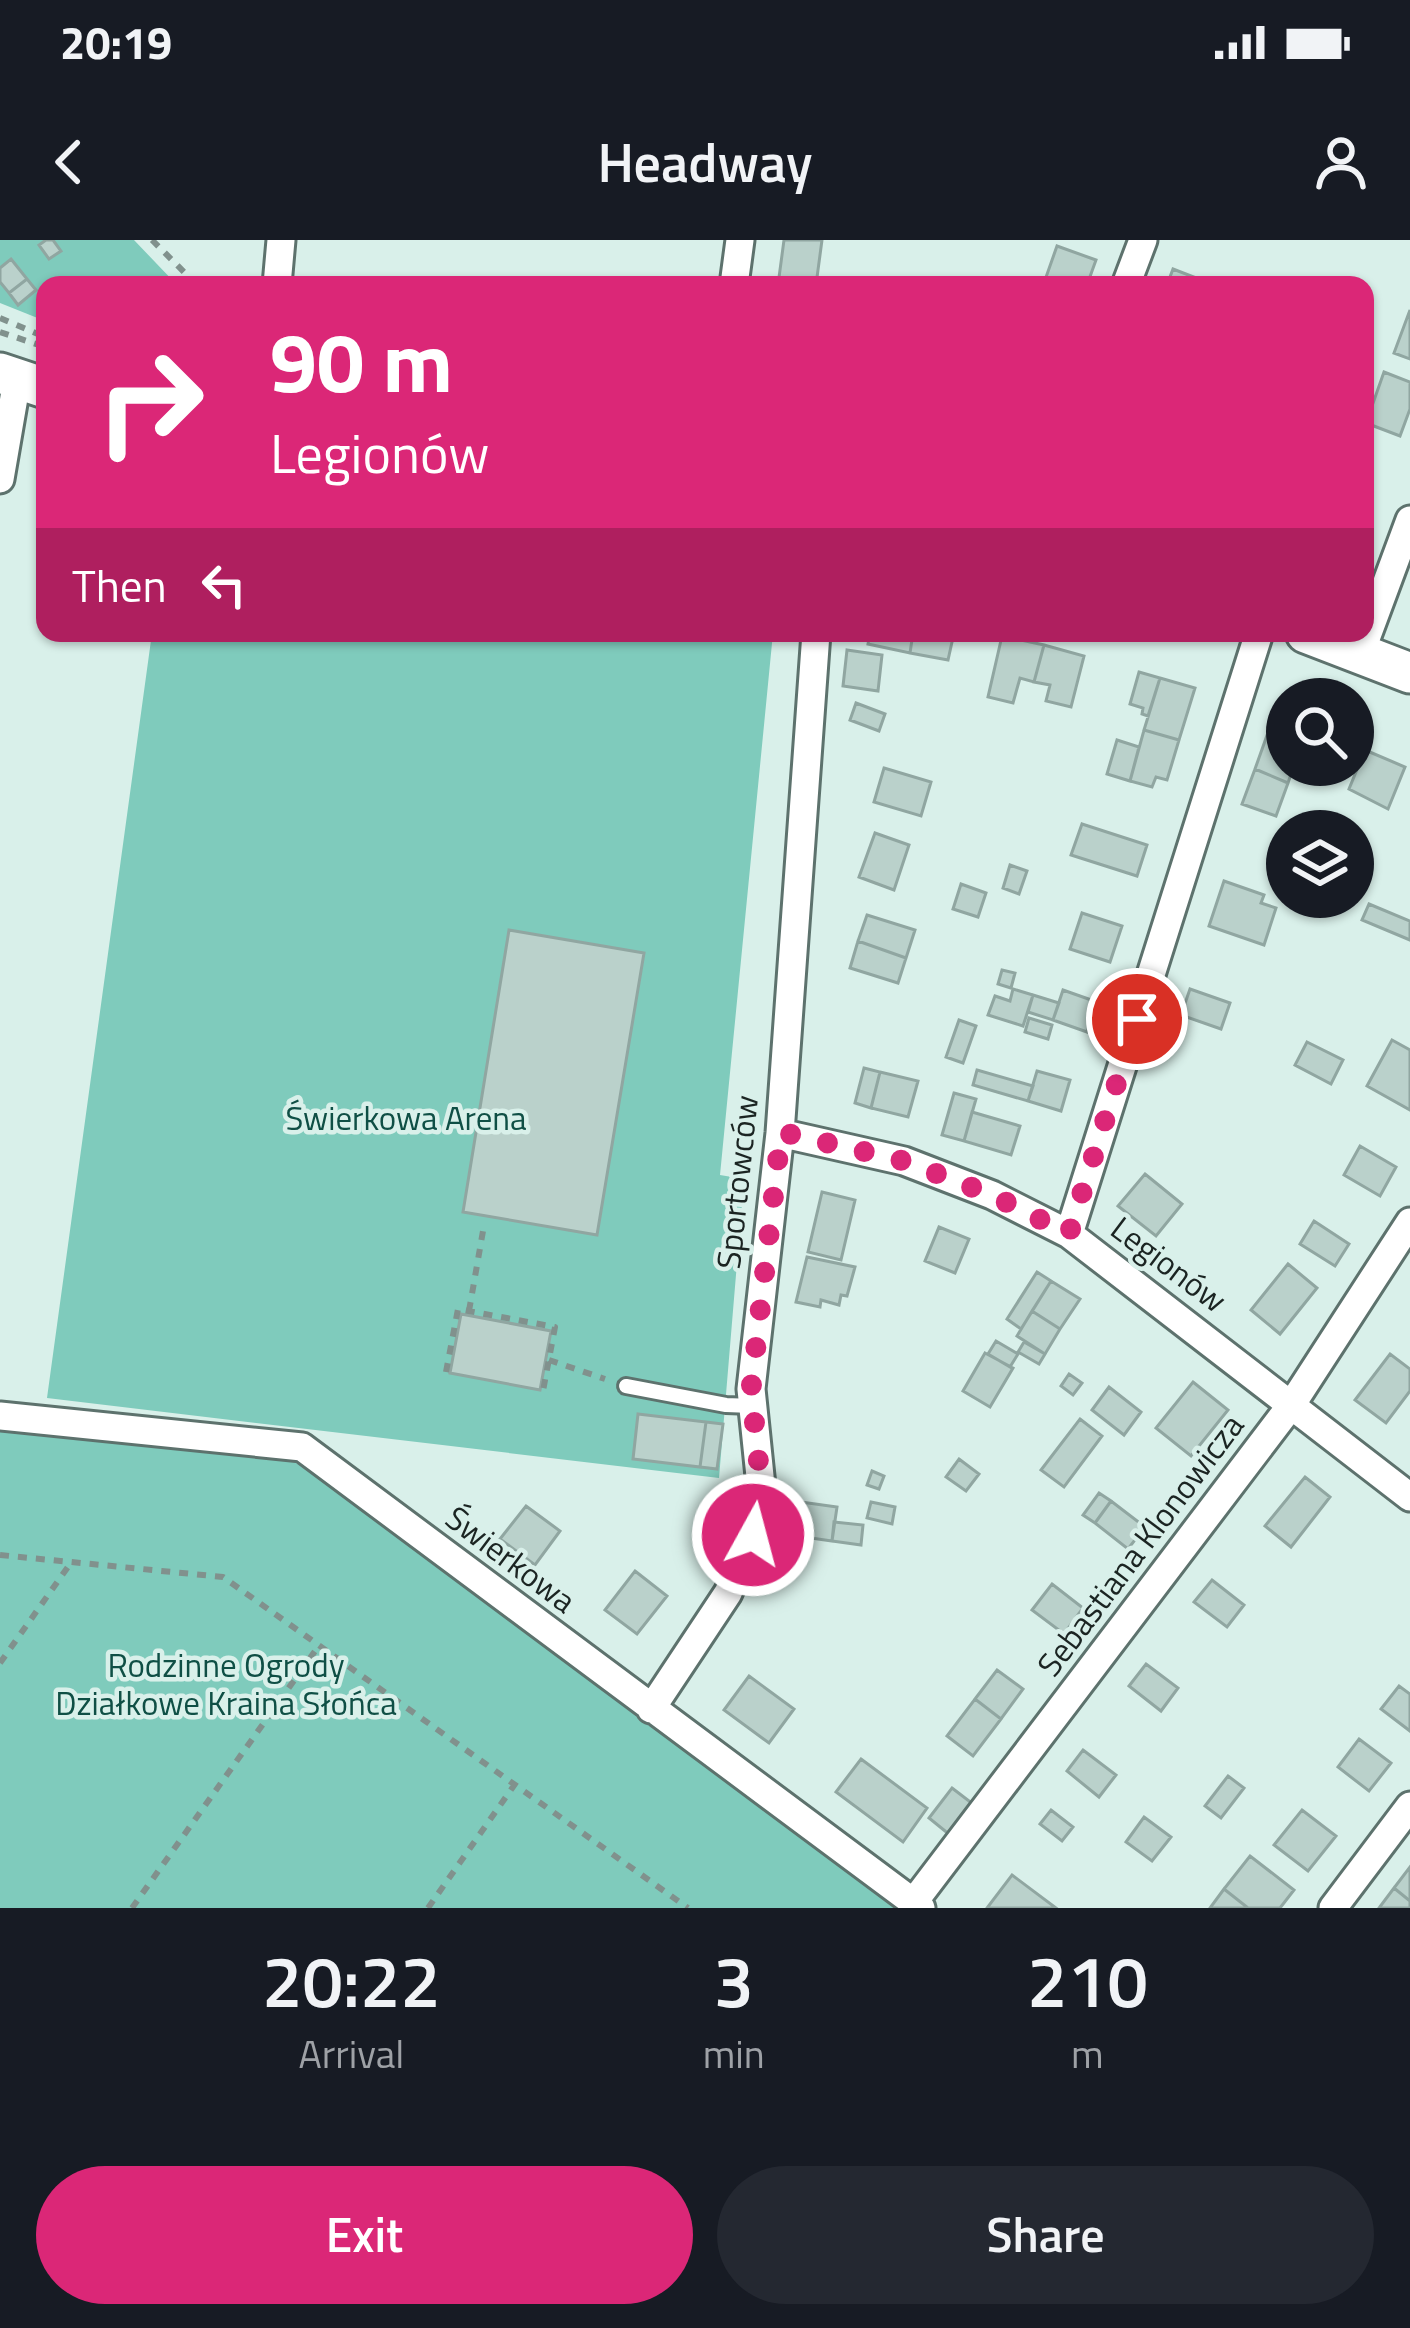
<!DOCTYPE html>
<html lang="en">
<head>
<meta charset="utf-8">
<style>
	body { margin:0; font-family:"Titillium Web",sans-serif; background:#242831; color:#f1f3f6; height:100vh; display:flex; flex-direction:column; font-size:45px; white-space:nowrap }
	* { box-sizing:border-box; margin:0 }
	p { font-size:39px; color:#9ea1a6 }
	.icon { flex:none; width:66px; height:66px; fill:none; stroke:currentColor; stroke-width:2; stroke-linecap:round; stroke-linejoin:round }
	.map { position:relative; height:1668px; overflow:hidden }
	.drawer { display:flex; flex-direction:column; background:#171b24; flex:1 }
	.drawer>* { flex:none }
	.hud { position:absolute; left:36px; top:36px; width:1338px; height:366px; border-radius:24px; box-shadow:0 3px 9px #0004; background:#db2777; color:#fff; overflow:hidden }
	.fabs { position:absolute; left:1266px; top:438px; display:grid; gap:24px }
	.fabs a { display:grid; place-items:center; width:108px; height:108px; border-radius:50%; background:#171b24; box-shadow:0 3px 9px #0004; font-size:60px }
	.pin { position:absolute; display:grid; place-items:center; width:102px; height:102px; color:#fff; margin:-51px; border:6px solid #fff; border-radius:50%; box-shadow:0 3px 12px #0007 }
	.me { position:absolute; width:132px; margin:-66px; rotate:7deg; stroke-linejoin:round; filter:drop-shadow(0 0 9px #0008) }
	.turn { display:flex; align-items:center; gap:42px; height:252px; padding:0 36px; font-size:54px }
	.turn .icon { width:156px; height:156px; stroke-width:2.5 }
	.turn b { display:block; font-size:84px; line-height:102px }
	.then { display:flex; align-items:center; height:114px; padding:0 36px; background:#0003; gap:24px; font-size:45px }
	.eta { display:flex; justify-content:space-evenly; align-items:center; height:204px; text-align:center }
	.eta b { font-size:72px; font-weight:600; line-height:84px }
	.button { display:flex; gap:24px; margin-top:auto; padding:24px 36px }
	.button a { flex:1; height:138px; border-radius:72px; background:#db2777; color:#fff; font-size:48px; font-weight:600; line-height:138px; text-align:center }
	.button a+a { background:#242831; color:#f1f3f6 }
	.status { display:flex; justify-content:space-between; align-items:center; height:84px; padding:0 60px; background:#171b24; direction:ltr }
	.status svg { height:33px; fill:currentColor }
	header { display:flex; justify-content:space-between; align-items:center; height:156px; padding:0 36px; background:#171b24; font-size:54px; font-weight:600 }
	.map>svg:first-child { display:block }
</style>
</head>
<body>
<div class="status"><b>20:19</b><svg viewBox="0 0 49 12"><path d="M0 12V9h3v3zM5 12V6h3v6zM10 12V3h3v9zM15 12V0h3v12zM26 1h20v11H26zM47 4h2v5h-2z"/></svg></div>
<header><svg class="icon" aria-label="back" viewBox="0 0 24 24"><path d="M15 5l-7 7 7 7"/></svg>Headway<svg class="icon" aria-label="person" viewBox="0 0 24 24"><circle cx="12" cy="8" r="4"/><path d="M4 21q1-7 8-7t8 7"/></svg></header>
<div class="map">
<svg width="1410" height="1668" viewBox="0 0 1410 1668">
	<rect width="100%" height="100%" fill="#d9f0ea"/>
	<path fill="#7fcbbc" d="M0,0H134L177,45H45V81L0,63Z
		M152,393H773L720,935L744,939L719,1238L47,1158Z
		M0,1189L298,1219L896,1668H0Z"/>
	<path fill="#bad1cb" stroke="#90a6a1" stroke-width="3" d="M46,0H53L61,11L49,19L39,5Z
		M784,0H822L816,45H778Z
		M1057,6L1096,20L1087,45H1058L1045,40Z
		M11,19L27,39L9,53L0,42V28Z
		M1173,29L1212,44L1211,45H1167Z
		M27,39L36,50L18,65L9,53Z
		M1410,70V119L1394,113Z
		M1384,132L1410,142V169L1400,196L1366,183Z
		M870,393H913L910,413L868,404Z
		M913,393H954L948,420L910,413Z
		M1002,396L1044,405L1034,442L1020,438L1013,463L988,457Z
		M1044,405L1084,416L1071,467L1046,461L1050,445L1034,442Z
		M847,410L882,415L878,451L843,446Z
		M1139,432L1160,438L1148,476L1142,474L1143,468L1130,464Z
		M1160,438L1195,448L1179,500L1144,490Z
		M856,463L885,474L879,491L850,480Z
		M1270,487L1287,493V525H1294L1288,543L1255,529Z
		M1144,490L1179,500L1167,540L1156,537L1152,547L1130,541Z
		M1117,500L1139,507L1130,541L1107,534Z
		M1365,510L1405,527L1388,569L1349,549Z
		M884,528L931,542L921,576L874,562Z
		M1255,529L1288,543L1276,576L1242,564Z
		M1082,584L1147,605L1137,636L1071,615Z
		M875,593L909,605L894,650L859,637Z
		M1278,599L1287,602V629L1269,623Z
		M1010,625L1027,631L1019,654L1003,648Z
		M1224,641L1264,655L1261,663L1276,668L1264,705L1209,686Z
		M961,644L986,653L978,677L953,669Z
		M1369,664L1410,681V700L1362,680Z
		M1082,673L1122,686L1110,722L1070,709Z
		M867,675L915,690L906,718L858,701Z
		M509,690L644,713L597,995L463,972Z
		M858,701L906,718L898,743L850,728Z
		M1002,730L1015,733L1011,748L998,744Z
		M1013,749L1033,755L1023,786L988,775L995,756L1010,761Z
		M1190,749L1230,763L1221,789L1181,775Z
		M1063,750L1097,762L1087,792L1053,780Z
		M1033,755L1059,763L1053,780L1028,772Z
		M1029,778L1052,785L1048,799L1025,792Z
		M959,780L976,786L963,823L946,817Z
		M1392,800L1410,810V870L1367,846Z
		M1307,802L1343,820L1331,844L1295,825Z
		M864,828L880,832L871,868L855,863Z
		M977,830L1033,846L1028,861L973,845Z
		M1037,831L1070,840L1061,871L1028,861Z
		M880,832L918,841L908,877L871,868Z
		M954,853L976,859L964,901L942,895Z
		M972,872L1020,886L1011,915L964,901Z
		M1360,906L1396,927L1380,956L1344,935Z
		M1145,934L1182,964L1156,996L1118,966Z
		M822,952L855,960L841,1020L808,1012Z
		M1314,981L1349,1004L1335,1026L1300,1004Z
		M939,987L969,999L955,1033L925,1021Z
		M807,1017L855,1027L847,1056L841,1055L839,1065L821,1060L820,1067L796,1062Z
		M1288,1024L1317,1048L1280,1094L1251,1070Z
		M1037,1032L1051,1041L1021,1089L1007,1079Z
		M1051,1041L1080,1059L1060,1089L1032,1071Z
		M1032,1071L1060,1089L1045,1114L1017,1096Z
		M461,1074L551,1091L540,1150L450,1133Z
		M996,1101L1018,1114L1010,1127L988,1114Z
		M1024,1102L1045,1114L1039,1124L1018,1112Z
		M985,1113L1013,1128L990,1167L963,1151Z
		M1390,1114L1410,1129V1151L1386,1183L1355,1160Z
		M1069,1134L1082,1143L1073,1155L1061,1146Z
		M1193,1142L1228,1170L1191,1216L1156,1188Z
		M1109,1147L1141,1172L1124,1195L1092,1170Z
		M638,1174L706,1182L700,1227L633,1219Z
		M1080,1179L1102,1196L1064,1247L1041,1230Z
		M706,1182L723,1184L717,1229L700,1227Z
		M959,1219L979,1234L966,1251L946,1237Z
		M872,1231L884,1236L879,1249L867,1245Z
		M1305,1237L1330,1257L1291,1307L1265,1286Z
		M1099,1253L1111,1261L1095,1283L1083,1275Z
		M1111,1261L1145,1287L1128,1309L1095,1283Z
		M801,1262L837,1267L832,1301L797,1296Z
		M871,1262L895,1267L892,1284L867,1278Z
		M526,1266L560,1291L535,1325L500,1299Z
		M834,1282L863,1285L861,1305L832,1301Z
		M635,1331L667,1356L637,1394L605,1370Z
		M1212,1340L1244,1365L1227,1387L1194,1362Z
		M1052,1344L1083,1368L1064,1394L1032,1370Z
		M1146,1424L1178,1448L1161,1471L1129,1446Z
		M997,1430L1023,1449L1001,1479L975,1459Z
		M749,1436L794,1469L769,1503L724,1470Z
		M1399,1446L1410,1454V1491L1381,1469Z
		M975,1459L1001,1479L973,1516L947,1496Z
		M1359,1499L1391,1523L1369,1551L1338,1527Z
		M1083,1510L1116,1535L1099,1557L1067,1531Z
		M861,1519L927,1568L903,1602L836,1552Z
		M1228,1536L1244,1548L1221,1578L1205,1566Z
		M952,1548L973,1564L950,1595L929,1578Z
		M1051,1570L1073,1587L1062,1601L1040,1584Z
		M1302,1570L1336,1596L1308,1631L1274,1605Z
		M1144,1577L1171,1597L1152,1621L1126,1602Z
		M1250,1616L1294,1650L1280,1668H1248L1224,1649Z
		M1410,1627V1661L1394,1648Z
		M1012,1635L1056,1668H987Z
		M1394,1648L1410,1661V1668H1379Z
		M1224,1649L1248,1668H1210Z"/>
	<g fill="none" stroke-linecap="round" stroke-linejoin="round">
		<defs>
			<path id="lane" d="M626,1146L726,1165L752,1166"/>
			<path id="street" d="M277,45L281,0
				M734,45L740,0
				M1126,45L1143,0
				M0,239L17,140
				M1361,412L1410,280
				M780,893L904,921L992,955L1069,994L1410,1257
				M1069,994L1259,393
				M0,1176L302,1207L921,1668
				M651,1469L728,1353L753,1295L761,1246L751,1149L780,893L816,393
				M913,1663L1292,1164L1410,982
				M1333,1668L1410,1566"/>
			<path id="secondary" d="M0,133L45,148
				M1306,393L1410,433"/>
		</defs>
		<use href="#lane" stroke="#5d726d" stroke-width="20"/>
		<use href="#street" stroke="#5d726d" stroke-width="33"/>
		<use href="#secondary" stroke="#5d726d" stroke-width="45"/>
		<path stroke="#81918d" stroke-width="6" stroke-dasharray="9 9" stroke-linecap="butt" d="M152,0L197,45
			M0,78L45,97
			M0,92L45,107
			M469,1071L483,991
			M549,1120L605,1139
			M446,1132L458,1069L555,1087L543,1151
			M0,1315L223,1337L688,1668
			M0,1423L70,1324
			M132,1668L320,1404
			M428,1668L515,1544"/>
		<use href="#lane" stroke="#fff" stroke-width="14"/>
		<use href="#street" stroke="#fff" stroke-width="27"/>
		<use href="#secondary" stroke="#fff" stroke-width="39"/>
	</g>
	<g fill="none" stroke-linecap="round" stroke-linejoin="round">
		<path stroke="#db2777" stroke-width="21" stroke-dasharray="0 37.8" d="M753,1295L761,1246L751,1149L781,892L904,921L992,955L1069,994L1137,779"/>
	</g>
	<g text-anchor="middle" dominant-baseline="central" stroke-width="9" stroke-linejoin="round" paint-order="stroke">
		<g font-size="33" fill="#0f4f45" stroke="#d9f0ea">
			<text x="406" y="878">Świerkowa Arena</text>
			<text x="226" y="1425">Rodzinne Ogrody<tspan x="226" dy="38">Działkowe Kraina Słońca</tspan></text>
		</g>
		<g font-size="33" fill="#1b2422" stroke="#d9f0ea">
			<text transform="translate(737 942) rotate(-84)">Sportowców</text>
			<text transform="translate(1169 1024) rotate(37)">Legionów</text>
			<text transform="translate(1140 1305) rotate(-53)">Sebastiana Klonowicza</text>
			<text transform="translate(511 1319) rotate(37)">Świerkowa</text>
		</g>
	</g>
</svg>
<div class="fabs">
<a><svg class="icon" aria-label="search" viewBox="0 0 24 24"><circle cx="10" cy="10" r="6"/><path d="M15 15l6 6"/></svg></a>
<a><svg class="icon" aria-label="layers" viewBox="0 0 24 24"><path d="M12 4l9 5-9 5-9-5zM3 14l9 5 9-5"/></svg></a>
</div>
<div class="pin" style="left:1137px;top:779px;background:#d93025"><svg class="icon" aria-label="arrive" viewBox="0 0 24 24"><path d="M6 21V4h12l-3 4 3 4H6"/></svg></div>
<svg class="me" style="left:753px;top:1295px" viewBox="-20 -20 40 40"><circle r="17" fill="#db2777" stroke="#fff" stroke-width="3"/><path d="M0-11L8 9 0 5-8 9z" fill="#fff"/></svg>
<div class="hud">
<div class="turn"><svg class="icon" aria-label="right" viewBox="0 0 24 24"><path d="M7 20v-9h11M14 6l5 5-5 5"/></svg><div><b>90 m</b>Legionów</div></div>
<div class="then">Then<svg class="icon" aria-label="left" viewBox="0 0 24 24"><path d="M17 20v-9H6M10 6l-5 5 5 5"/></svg></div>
</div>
</div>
<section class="drawer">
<div class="eta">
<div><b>20:22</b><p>Arrival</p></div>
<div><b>3</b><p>min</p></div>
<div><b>210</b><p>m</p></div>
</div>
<div class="button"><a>Exit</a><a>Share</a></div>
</section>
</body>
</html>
